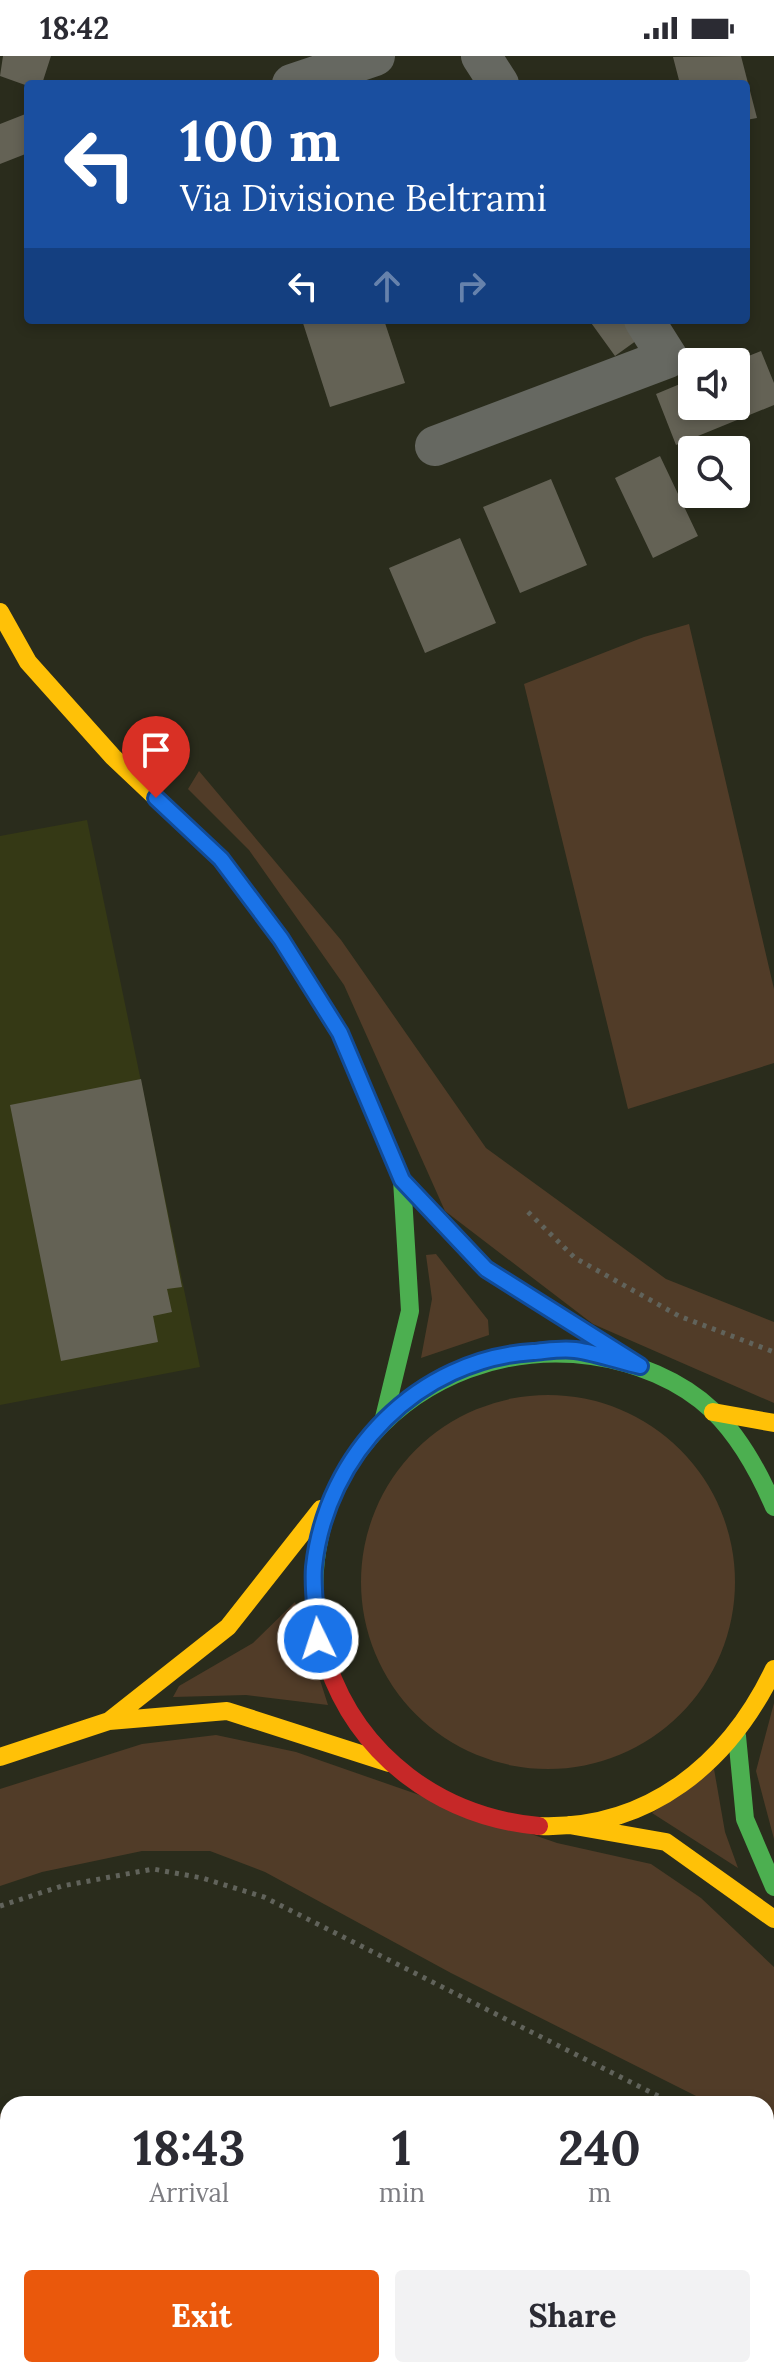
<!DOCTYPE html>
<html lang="en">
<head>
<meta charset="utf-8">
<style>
	body { margin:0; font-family:Lora,serif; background:#f2f2f3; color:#2b2b33; height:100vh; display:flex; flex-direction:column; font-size:30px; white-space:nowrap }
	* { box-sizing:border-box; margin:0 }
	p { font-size:26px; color:#7c7c81 }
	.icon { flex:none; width:44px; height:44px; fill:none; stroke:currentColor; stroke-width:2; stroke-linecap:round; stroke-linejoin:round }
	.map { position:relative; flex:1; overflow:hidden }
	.panel { position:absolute; left:0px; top:2040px; width:774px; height:282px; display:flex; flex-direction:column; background:#fff; border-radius:24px 24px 0 0; box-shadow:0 4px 12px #0003 }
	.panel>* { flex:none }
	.top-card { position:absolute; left:24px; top:24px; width:726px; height:244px; border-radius:8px; box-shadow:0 4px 12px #0003; background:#1a4fa0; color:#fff; overflow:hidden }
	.fabs { position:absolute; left:678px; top:292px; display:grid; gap:16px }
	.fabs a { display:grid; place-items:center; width:72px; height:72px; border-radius:8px; background:#fff; box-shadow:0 4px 12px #0003; font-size:40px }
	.pin { position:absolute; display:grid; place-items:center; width:68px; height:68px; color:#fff; margin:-82px -34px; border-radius:50% 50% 50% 0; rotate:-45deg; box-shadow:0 0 8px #0007 }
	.pin .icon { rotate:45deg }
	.me { position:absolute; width:88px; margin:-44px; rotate:356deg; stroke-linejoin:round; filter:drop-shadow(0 0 6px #0008) }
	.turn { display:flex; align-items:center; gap:28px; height:168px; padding:0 24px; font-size:36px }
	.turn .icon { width:104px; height:104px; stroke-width:2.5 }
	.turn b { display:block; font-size:56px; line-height:68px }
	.lanes { display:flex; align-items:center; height:76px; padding:0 24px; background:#0003; justify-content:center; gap:40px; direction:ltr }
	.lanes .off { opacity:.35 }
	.eta { display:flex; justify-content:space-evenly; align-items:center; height:136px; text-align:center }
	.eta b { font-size:48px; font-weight:700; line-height:56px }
	.button { display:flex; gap:16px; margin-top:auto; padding:16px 24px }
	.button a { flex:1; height:92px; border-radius:8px; background:#ea580c; color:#fff; font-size:32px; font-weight:700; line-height:92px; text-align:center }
	.button a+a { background:#f2f2f3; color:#2b2b33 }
	.status { display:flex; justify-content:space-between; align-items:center; height:56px; padding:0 40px; background:#fff; direction:ltr }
	.status svg { height:22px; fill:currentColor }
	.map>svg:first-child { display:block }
</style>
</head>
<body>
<div class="status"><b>18:42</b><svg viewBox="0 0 49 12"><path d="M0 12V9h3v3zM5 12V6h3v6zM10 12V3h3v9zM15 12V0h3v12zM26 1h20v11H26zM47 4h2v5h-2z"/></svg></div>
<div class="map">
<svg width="774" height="2321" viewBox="0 0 774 2321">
	<rect width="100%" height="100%" fill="#2a2c1c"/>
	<path fill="#353915" d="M87,764L200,1311L0,1349V780Z"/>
	<path fill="#513c28" d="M689,568L774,933V1007L628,1053L524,628L644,581Z
		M199,715L341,884L486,1092L666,1223L774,1266V1347L593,1268L445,1155L344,929L249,794L188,733Z
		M436,1198L488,1264L489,1279L421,1302L432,1243L426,1199Z
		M361 1526a187 187 0 1 1 374 0a187 187 0 1 1-374 0Z
		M295,1546L328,1649L246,1639L173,1641L179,1630L253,1587Z
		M774,1647V1783L756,1715Z
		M216,1679L296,1696L557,1787L651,1808L701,1842L774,1911V2079L766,2075V2048H712L451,1917L265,1816L210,1795H142L42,1816L0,1830V1733L142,1688Z
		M714,1713L725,1776L738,1812L652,1757Z
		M0,2057L8,2060V2181L0,2184Z
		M766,2306L774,2309V2321H430L403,2314H766Z"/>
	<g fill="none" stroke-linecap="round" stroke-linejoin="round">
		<path stroke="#042317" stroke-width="11" d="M0,2162L8,2163
			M670,2314L695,2321"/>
	</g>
	<path fill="#646255" d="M3,0H51L42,28L28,30L0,20Z
		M741,0L757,62L746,64V28H680L673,1Z
		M28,57V97L0,108V68Z
		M302,264H384L405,327L330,351Z
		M589,264H627L640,282L615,300Z
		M761,295L774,327V349L676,389L656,338L692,323V350H736V305Z
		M660,400L698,480L653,502L615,422Z
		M551,423L587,509L520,537L483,451Z
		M460,482L496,567L425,597L389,512Z
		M141,1023L182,1231L167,1233L172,1256L153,1260L158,1286L61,1305L10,1049Z"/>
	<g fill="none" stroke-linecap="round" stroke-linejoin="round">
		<path stroke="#61635b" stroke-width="5" stroke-dasharray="4 6" stroke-linecap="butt" d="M528,1156L575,1202L679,1260L774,1296
			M0,1850L62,1830L153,1813L202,1822L264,1841L674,2048
			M766,2095L774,2099"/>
		<path stroke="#666861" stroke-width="40" d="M481,0L499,28
			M292,28L375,0
			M435,390L668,302L644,264"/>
		<path stroke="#4caf50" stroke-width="18" d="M329,960L340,977L402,1124L410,1255L384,1362
			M327,1607C270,1433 415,1276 592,1300C635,1306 680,1324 712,1354C740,1381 759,1416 774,1451
			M737,1680L745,1763L774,1831"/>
		<path stroke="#ffc107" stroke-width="18" d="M0,556L28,606L113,701L221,803L281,883L329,960
			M402,1124L486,1213L638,1309
			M713,1356L774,1367
			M109,1665L228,1571L321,1453
			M0,1701L109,1665L227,1655L389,1707
			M569,1769L666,1786L774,1863
			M539,1770C649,1774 729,1707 774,1613"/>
		<path stroke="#c62828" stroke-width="18" d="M327,1607C359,1701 441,1761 539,1770"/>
	</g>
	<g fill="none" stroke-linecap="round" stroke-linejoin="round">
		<defs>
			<path id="route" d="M156,742L221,803L281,883L340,977L402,1124L486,1213L640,1310C619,1305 597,1297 575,1294C562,1292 546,1295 533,1296C419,1303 326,1397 314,1511C312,1534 317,1560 318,1583"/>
		</defs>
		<use href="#route" stroke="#114b97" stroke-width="20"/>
		<use href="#route" stroke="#1a73e8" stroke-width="14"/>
	</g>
</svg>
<div class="fabs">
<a><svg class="icon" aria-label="sound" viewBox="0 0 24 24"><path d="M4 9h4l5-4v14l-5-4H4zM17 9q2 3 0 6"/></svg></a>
<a><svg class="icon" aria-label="search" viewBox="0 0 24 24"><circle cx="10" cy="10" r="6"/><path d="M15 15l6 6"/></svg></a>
</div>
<div class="pin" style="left:156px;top:742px;background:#d93025"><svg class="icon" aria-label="arrive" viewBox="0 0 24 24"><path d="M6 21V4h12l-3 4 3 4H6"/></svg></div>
<svg class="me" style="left:318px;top:1583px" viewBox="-20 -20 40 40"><circle r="17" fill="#1a73e8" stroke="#fff" stroke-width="3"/><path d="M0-11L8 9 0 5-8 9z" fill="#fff"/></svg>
<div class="top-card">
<div class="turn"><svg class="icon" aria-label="left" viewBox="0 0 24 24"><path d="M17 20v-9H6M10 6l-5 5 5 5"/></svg><div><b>100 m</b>Via Divisione Beltrami</div></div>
<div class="lanes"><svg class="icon" aria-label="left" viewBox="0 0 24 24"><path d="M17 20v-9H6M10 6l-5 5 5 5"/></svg><svg class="icon off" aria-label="ahead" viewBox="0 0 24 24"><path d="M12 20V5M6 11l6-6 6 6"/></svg><svg class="icon off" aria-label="right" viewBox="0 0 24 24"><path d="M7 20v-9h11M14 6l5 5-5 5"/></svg></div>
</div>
<section class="panel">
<div class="eta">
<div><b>18:43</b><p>Arrival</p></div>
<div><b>1</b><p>min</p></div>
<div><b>240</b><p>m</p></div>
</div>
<div class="button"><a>Exit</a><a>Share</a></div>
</section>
</div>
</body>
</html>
